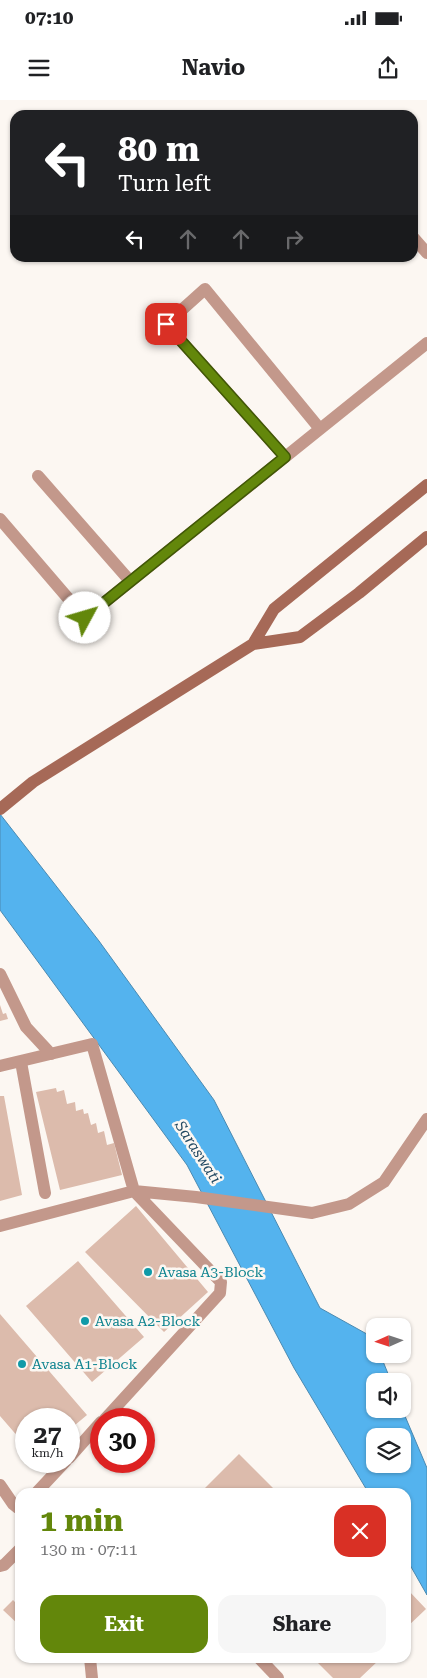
<!DOCTYPE html>
<html lang="en">
<head>
<meta charset="utf-8">
<style>
	body { margin:0; font-family:"Roboto Serif",serif; background:#f6f6f6; color:#202124; height:100vh; display:flex; flex-direction:column; font-size:19px; white-space:nowrap }
	* { box-sizing:border-box; margin:0 }
	p { font-size:16px; color:#757577 }
	.icon { flex:none; width:28px; height:28px; fill:none; stroke:currentColor; stroke-width:2; stroke-linecap:round; stroke-linejoin:round }
	.map { position:relative; flex:1; overflow:hidden }
	.details { position:absolute; left:15px; top:1388px; width:396px; height:175px; display:flex; flex-direction:column; background:#fff; border-radius:15px; box-shadow:0 1px 4px #0004 }
	.details>* { flex:none }
	.hud { position:absolute; left:10px; top:10px; width:408px; height:152px; border-radius:15px; box-shadow:0 1px 4px #0004; background:#202124; color:#fff; overflow:hidden }
	.needle { width:32px; rotate:267deg }
	.tools { position:absolute; left:366px; top:1218px; display:grid; gap:10px }
	.tools a { display:grid; place-items:center; width:45px; height:45px; border-radius:10px; background:#fff; box-shadow:0 1px 4px #0004; font-size:25px }
	.speed { position:absolute; left:15px; top:1308px; display:flex; gap:10px; font-size:25px; font-weight:700; text-align:center }
	.speed>* { display:grid; place-content:center; width:65px; height:65px; border-radius:50%; background:#fff; box-shadow:0 1px 4px #0004; line-height:1 }
	.speed small { font-size:12px; font-weight:400 }
	.speed .limit { border:8px solid #d22; background:#fff; color:#111 }
	.pin { position:absolute; display:grid; place-items:center; width:42px; height:42px; color:#fff; margin:-21px; border-radius:10px; box-shadow:0 2px 8px #0006 }
	.me { position:absolute; width:55px; margin:-28px; rotate:51deg; stroke-linejoin:round; filter:drop-shadow(0 0 4px #0008) }
	.turn { display:flex; align-items:center; gap:18px; height:105px; padding:0 25px; font-size:22px }
	.turn .icon { width:65px; height:65px; stroke-width:2.5 }
	.turn b { display:block; font-size:35px; line-height:42px }
	.lanes { display:flex; align-items:center; height:48px; padding:0 25px; background:#0003; justify-content:center; gap:25px; direction:ltr }
	.lanes .off { opacity:.35 }
	.round { display:grid; place-items:center; flex:none; width:52px; height:52px; border-radius:15px; background:#f6f6f6 }
	.head { display:flex; align-items:center; justify-content:space-between; height:85px; padding:0 25px }
	h1 { font-size:30px; font-weight:700; line-height:38px; color:#63870b }
	.primary-button { display:flex; gap:10px; margin-top:auto; padding:10px 25px }
	.primary-button a { flex:1; height:58px; border-radius:15px; background:#63870b; color:#fff; font-size:20px; font-weight:700; line-height:58px; text-align:center }
	.primary-button a+a { background:#f6f6f6; color:#202124 }
	.status { display:flex; justify-content:space-between; align-items:center; height:35px; padding:0 25px; background:#fff; direction:ltr }
	.status svg { height:14px; fill:currentColor }
	header { display:flex; justify-content:space-between; align-items:center; height:65px; padding:0 25px; background:#fff; font-size:22px; font-weight:700 }
	.map>svg:first-child { display:block }
</style>
</head>
<body>
<div class="status"><b>07:10</b><svg viewBox="0 0 49 12"><path d="M0 12V9h3v3zM5 12V6h3v6zM10 12V3h3v9zM15 12V0h3v12zM26 1h20v11H26zM47 4h2v5h-2z"/></svg></div>
<header><svg class="icon" aria-label="menu" viewBox="0 0 24 24"><path d="M4 6h16M4 12h16M4 18h16"/></svg>Navio<svg class="icon" aria-label="share" viewBox="0 0 24 24"><path d="M12 15V3M7 8l5-5 5 5M5 13v7h14v-7"/></svg></header>
<div class="map">
<svg width="427" height="1578" viewBox="0 0 427 1578">
	<rect width="100%" height="100%" fill="#fcf7f2"/>
	<path fill="#54b3ee" stroke="#4b8ab1" fill-rule="evenodd" d="M0,714L99,841L214,1000L320,1208L374,1238L375,1254H380L391,1281H375V1309H402L427,1368V1495L406,1458V1392H368L294,1268L187,1065L0,810ZM375,1336H402V1364H375Z"/>
	<path fill="#dcbbac" d="M0,905L3,914L6,913L8,919L0,921Z
		M56,988L57,992L64,990L67,1004L75,1002L76,1011L83,1009L84,1014L88,1013L91,1025L96,1023L98,1033L104,1031L107,1045L114,1043L122,1075L60,1090L36,992Z
		M0,996H4L22,1095L0,1101Z
		M136,1106L208,1192L164,1232L85,1152Z
		M78,1161L144,1237L92,1282L26,1206Z
		M0,1214L87,1315L69,1330V1319H26V1346L0,1316Z
		M239,1354L277,1392H201Z
		M409,1491L426,1509L406,1528V1493Z
		M13,1500L20,1507V1526L3,1510Z
		M313,1558H377L379,1560L360,1578H333Z"/>
	<g fill="none" stroke-linecap="round" stroke-linejoin="round">
		<path stroke="#c3988b" stroke-width="12" d="M412,136L427,153
			M285,357L166,224L205,189L320,329
			M38,376L130,481
			M0,419L85,518L427,243
			M0,874L26,927L51,954
			M21,962L45,1093
			M0,966L92,944L134,1091L221,1182L220,1193L105,1319
			M0,1126L134,1091L196,1097L312,1113L349,1104L384,1082L427,1019
			M69,1358L101,1322
			M0,1385L13,1404L18,1408L20,1407
			M37,1392L66,1361
			M0,1466L4,1465L20,1449
			M90,1558L92,1578
			M259,1558L278,1578"/>
		<path stroke="#a66957" stroke-width="12" d="M253,544L274,509L427,385
			M0,709L33,682L253,544L300,537L359,493L427,437"/>
	</g>
	<g fill="none" stroke-linecap="round" stroke-linejoin="round">
		<defs>
			<path id="route" d="M85,518L285,357L166,224"/>
		</defs>
		<use href="#route" stroke="#405807" stroke-width="12"/>
		<use href="#route" stroke="#63870b" stroke-width="9"/>
	</g>
	<g fill="#0f9aa8" stroke="#fcf7f2" stroke-width="2">
		<circle cx="148" cy="1172" r="5"/>
		<circle cx="85" cy="1221" r="5"/>
		<circle cx="22" cy="1264" r="5"/>
	</g>
	<g text-anchor="middle" dominant-baseline="central" stroke-width="5" stroke-linejoin="round" paint-order="stroke">
		<g font-size="14" fill="#0d838f" stroke="#fcf7f2" text-anchor="start">
			<text x="158" y="1172">Avasa A3-Block</text>
			<text x="95" y="1221">Avasa A2-Block</text>
			<text x="32" y="1264">Avasa A1-Block</text>
		</g>
		<g font-size="15" font-style="italic" fill="#234a63" stroke="#fcf7f2">
			<text transform="translate(198 1052) rotate(57)">Saraswati</text>
		</g>
	</g>
</svg>
<div class="tools">
<a><svg class="needle" viewBox="-14 -14 28 28"><path d="M0-13l5 13h-10z" fill="#e53935"/><path d="M0 13l5-13h-10z" fill="#757577"/></svg></a>
<a><svg class="icon" aria-label="sound" viewBox="0 0 24 24"><path d="M4 9h4l5-4v14l-5-4H4zM17 9q2 3 0 6"/></svg></a>
<a><svg class="icon" aria-label="layers" viewBox="0 0 24 24"><path d="M12 4l9 5-9 5-9-5zM3 14l9 5 9-5"/></svg></a>
</div>
<div class="speed"><div>27<small>km/h</small></div><div class="limit">30</div></div>
<div class="pin" style="left:166px;top:224px;background:#d93025"><svg class="icon" aria-label="arrive" viewBox="0 0 24 24"><path d="M6 21V4h12l-3 4 3 4H6"/></svg></div>
<svg class="me" style="left:85px;top:518px" viewBox="-20 -20 40 40"><circle r="19" fill="#fff"/><path d="M0-13L10 11 0 6-10 11z" fill="#63870b"/></svg>
<div class="hud">
<div class="turn"><svg class="icon" aria-label="left" viewBox="0 0 24 24"><path d="M17 20v-9H6M10 6l-5 5 5 5"/></svg><div><b>80 m</b>Turn left</div></div>
<div class="lanes"><svg class="icon" aria-label="left" viewBox="0 0 24 24"><path d="M17 20v-9H6M10 6l-5 5 5 5"/></svg><svg class="icon off" aria-label="ahead" viewBox="0 0 24 24"><path d="M12 20V5M6 11l6-6 6 6"/></svg><svg class="icon off" aria-label="ahead" viewBox="0 0 24 24"><path d="M12 20V5M6 11l6-6 6 6"/></svg><svg class="icon off" aria-label="right" viewBox="0 0 24 24"><path d="M7 20v-9h11M14 6l5 5-5 5"/></svg></div>
</div>
<section class="details">
<div class="head"><div><h1>1 min</h1><p>130 m · 07:11</p></div><a class="round" style="background:#d93025;color:#fff"><svg class="icon" aria-label="close" viewBox="0 0 24 24"><path d="M6 6l12 12M18 6L6 18"/></svg></a></div>
<div class="primary-button"><a>Exit</a><a>Share</a></div>
</section>
</div>
</body>
</html>
